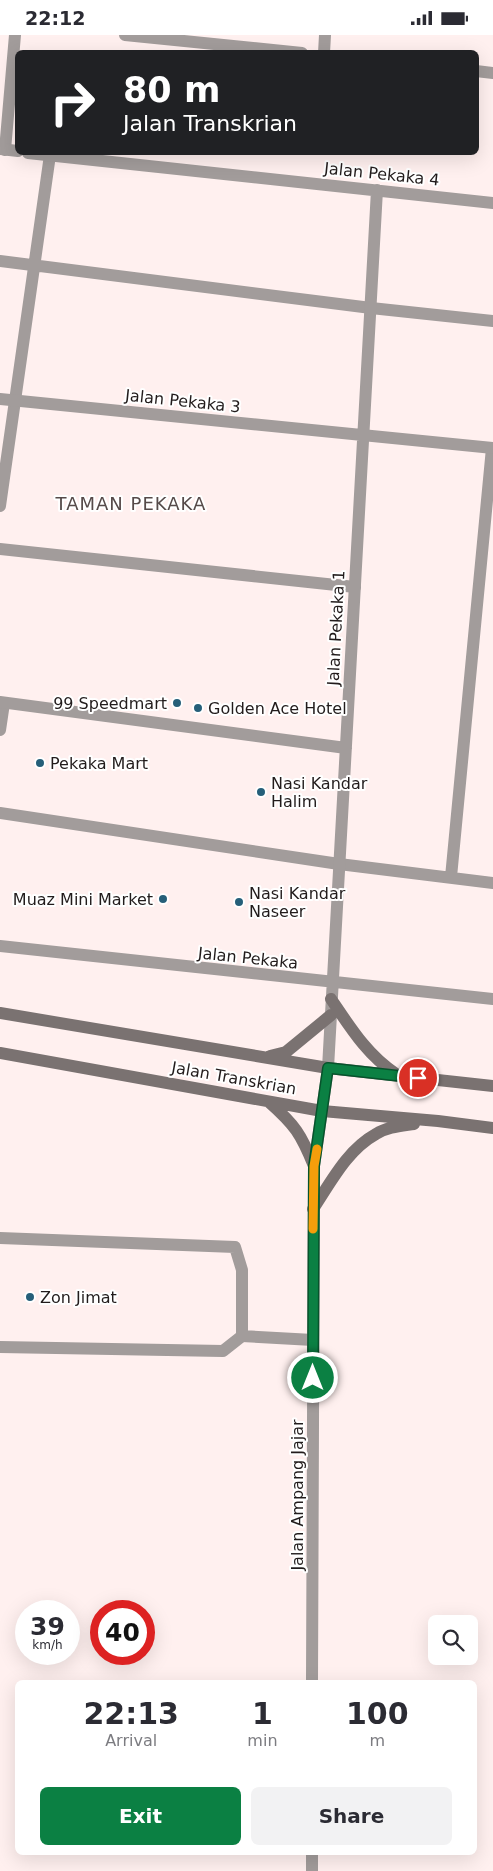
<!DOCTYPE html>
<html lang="en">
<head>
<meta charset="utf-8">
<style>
	body { margin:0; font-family:"DejaVu Sans",sans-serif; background:#f2f2f3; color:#2b2b33; height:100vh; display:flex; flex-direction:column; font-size:19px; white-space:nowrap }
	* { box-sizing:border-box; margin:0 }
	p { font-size:16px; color:#7c7c81 }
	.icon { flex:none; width:28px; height:28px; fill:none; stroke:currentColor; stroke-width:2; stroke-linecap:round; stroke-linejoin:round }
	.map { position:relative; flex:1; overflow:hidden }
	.details { position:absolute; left:15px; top:1645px; width:462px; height:175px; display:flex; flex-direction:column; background:#fff; border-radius:8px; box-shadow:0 5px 20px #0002 }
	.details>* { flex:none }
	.top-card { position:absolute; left:15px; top:15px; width:464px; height:105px; border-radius:8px; box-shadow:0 5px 20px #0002; background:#202124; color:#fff; overflow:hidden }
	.buttons { position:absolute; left:428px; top:1580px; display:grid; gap:10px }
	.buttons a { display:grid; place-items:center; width:50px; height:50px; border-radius:8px; background:#fff; box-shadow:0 5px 20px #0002; font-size:25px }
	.speed { position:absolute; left:15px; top:1565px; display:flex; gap:10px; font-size:25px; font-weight:700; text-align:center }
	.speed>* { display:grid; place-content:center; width:65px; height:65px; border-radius:50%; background:#fff; box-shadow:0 5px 20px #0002; line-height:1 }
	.speed small { font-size:12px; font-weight:400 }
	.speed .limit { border:8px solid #d22; background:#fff; color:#111 }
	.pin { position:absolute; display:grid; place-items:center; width:42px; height:42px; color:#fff; margin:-21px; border:2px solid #fff; border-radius:50%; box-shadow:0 1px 5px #0007 }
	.me { position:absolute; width:55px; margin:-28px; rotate:0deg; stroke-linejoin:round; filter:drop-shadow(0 0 4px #0008) }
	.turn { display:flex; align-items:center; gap:18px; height:105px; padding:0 25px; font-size:22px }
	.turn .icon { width:65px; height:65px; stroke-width:2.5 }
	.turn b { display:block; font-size:35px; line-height:42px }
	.eta { display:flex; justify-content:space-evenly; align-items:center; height:85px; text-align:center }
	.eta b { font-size:30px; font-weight:600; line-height:35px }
	.cta { display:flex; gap:10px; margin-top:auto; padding:10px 25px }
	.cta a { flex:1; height:58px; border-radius:8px; background:#0b8043; color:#fff; font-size:20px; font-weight:600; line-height:58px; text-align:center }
	.cta a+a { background:#f2f2f3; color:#2b2b33 }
	.status { display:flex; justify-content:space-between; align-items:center; height:35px; padding:0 25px; background:#fff; direction:ltr }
	.status svg { height:14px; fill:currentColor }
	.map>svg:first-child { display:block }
</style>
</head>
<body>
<div class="status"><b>22:12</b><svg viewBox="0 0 49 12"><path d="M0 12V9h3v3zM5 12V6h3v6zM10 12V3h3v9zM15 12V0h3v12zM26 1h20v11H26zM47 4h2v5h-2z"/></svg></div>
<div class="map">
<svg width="493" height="1836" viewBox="0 0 493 1836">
	<rect width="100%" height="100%" fill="#fff0ef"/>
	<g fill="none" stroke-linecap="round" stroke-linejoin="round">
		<path stroke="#a29c9b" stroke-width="12" d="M125,0L302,18
			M324,18L325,0
			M476,36L493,38
			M5,115L15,0
			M0,226L371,273L493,286
			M0,471L50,120
			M0,514L355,552
			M0,695L4,668
			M0,778L339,829L493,848
			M451,842L492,413
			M0,1312L223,1316L242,1301"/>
		<path stroke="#a29c9b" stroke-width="12" d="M0,114L18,116
			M28,118L493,168
			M0,364L493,413
			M0,667L346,713
			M0,911L493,964
			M328,1033L377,155
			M0,1203L235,1212L242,1235V1301L313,1305"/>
		<path stroke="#a29c9b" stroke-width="12" d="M312,1648L314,1131L328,1033
			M312,1836V1818"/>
		<path stroke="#7a7271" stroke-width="12" d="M331,964C350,992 367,1020 396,1039
			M0,978L328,1033L493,1051
			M0,1018L322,1076L438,1086L493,1093
			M270,1021L286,1017L331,980
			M269,1067C295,1090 301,1099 314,1131
			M313,1174C331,1147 347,1115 376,1099C387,1092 401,1091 414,1089"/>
	</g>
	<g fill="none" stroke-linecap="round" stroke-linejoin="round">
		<defs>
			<path id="route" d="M313,1343L314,1131L328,1033L418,1043"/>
		</defs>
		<use href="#route" stroke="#07532c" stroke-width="12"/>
		<use href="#route" stroke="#0b8043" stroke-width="9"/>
		<path stroke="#f59e0b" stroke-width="9" d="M313,1194L314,1131L317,1114"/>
	</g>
	<g fill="#265f79" stroke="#fff" stroke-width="2">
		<circle cx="177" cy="668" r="5"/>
		<circle cx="198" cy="673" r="5"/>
		<circle cx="40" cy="728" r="5"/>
		<circle cx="261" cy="757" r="5"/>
		<circle cx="163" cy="864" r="5"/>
		<circle cx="239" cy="867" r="5"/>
		<circle cx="30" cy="1262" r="5"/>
	</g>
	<g text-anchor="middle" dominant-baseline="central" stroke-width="4" stroke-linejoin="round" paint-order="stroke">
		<g font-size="16" fill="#221c1c" stroke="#fff">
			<text transform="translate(382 139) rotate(6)">Jalan Pekaka 4</text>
			<text transform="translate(183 366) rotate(6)">Jalan Pekaka 3</text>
			<text transform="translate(336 593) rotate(-87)">Jalan Pekaka 1</text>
			<text transform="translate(248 923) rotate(6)">Jalan Pekaka</text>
			<text transform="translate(234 1043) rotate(10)">Jalan Transkrian</text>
			<text transform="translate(297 1460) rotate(-90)">Jalan Ampang Jajar</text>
		</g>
		<g font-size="16" fill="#221c1c" stroke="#fff" text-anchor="start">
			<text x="167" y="668" text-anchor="end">99 Speedmart</text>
			<text x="208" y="673">Golden Ace Hotel</text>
			<text x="50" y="728">Pekaka Mart</text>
			<text x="271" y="748">Nasi Kandar<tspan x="271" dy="18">Halim</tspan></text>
			<text x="249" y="858">Nasi Kandar<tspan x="249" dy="18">Naseer</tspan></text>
			<text x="153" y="864" text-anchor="end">Muaz Mini Market</text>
			<text x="40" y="1262">Zon Jimat</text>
		</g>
		<g font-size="18" letter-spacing="1" fill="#564a49" stroke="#fff">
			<text x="131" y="468">TAMAN PEKAKA</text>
		</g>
	</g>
</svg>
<div class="buttons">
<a><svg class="icon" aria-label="search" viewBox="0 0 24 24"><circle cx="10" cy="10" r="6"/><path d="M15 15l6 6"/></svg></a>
</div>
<div class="speed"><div>39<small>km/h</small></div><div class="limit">40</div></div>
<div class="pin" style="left:418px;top:1043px;background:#d93025"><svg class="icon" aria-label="arrive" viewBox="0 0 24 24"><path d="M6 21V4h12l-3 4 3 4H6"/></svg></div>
<svg class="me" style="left:313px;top:1343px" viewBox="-20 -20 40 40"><circle r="17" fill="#0b8043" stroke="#fff" stroke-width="3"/><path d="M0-11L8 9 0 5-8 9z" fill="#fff"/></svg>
<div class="top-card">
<div class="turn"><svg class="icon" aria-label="right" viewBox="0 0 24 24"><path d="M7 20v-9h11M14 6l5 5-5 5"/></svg><div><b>80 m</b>Jalan Transkrian</div></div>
</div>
<section class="details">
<div class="eta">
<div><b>22:13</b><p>Arrival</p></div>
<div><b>1</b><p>min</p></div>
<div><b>100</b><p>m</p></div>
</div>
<div class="cta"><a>Exit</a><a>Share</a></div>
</section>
</div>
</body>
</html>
